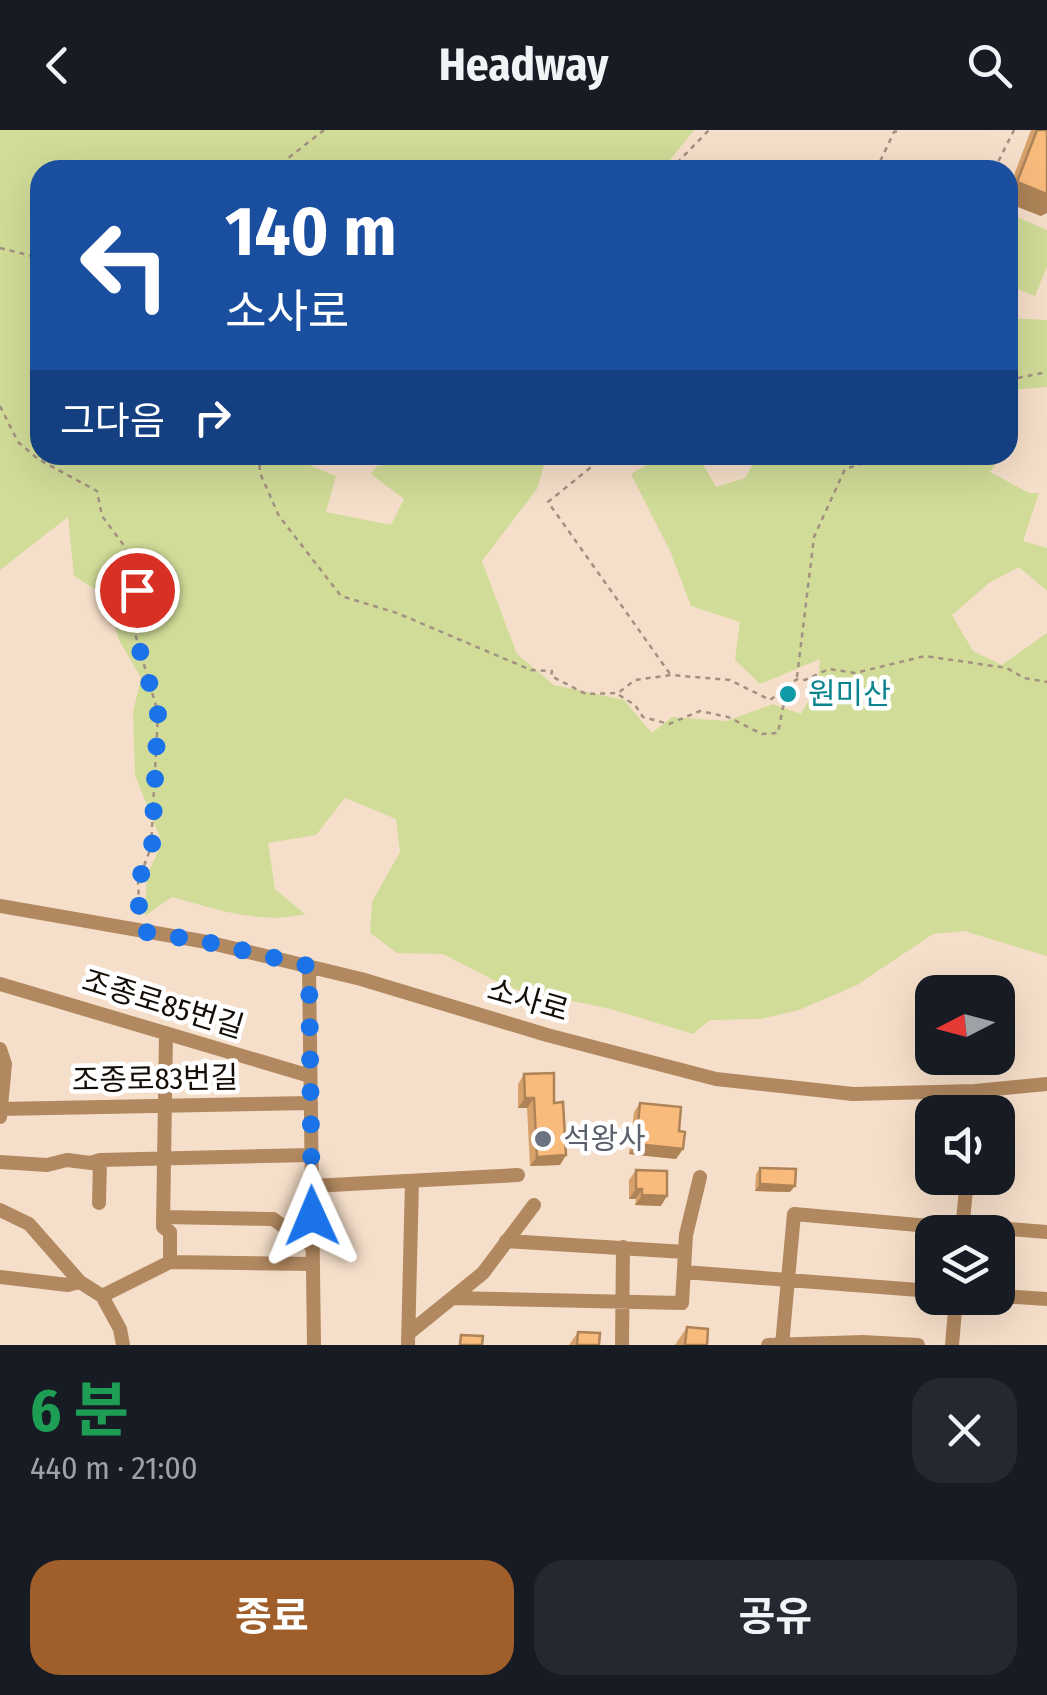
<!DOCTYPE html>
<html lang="ko">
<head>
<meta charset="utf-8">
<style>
	body { margin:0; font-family:"Fira Sans Condensed","Noto Sans KR",sans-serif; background:#242831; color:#f1f3f6; height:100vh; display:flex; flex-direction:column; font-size:38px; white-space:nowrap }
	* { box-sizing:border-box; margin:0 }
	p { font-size:32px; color:#9ea1a6 }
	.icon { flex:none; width:55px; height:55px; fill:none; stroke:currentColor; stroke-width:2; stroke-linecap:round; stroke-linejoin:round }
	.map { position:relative; height:1215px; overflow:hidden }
	.details { display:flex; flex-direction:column; background:#171b24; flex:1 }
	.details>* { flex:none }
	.hud { position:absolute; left:30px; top:30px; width:988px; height:305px; border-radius:30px; box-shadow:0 10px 40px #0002; background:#1a4fa0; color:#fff; overflow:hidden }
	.needle { width:65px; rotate:264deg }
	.buttons { position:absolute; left:915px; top:845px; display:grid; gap:20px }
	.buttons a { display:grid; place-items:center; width:100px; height:100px; border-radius:20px; background:#171b24; box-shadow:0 10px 40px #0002; font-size:50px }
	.pin { position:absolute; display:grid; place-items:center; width:85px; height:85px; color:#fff; margin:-42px; border:5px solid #fff; border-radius:50%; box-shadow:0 2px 10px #0007 }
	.me { position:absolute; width:110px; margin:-55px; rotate:359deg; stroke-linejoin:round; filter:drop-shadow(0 0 8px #0008) }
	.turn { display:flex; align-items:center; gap:35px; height:210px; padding:0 30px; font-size:45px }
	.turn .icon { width:130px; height:130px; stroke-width:2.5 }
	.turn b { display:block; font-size:70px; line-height:85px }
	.then { display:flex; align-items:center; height:95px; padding:0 30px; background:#0003; gap:20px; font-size:38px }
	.round { display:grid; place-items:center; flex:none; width:105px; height:105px; border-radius:30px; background:#242831 }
	.summary { display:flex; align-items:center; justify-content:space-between; height:170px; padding:0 30px }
	h1 { font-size:60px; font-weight:700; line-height:75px; color:#1e9e55 }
	.button { display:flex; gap:20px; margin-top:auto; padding:20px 30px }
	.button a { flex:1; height:115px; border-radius:30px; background:#9f5e2a; color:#fff; font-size:40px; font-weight:700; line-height:115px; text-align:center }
	.button a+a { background:#242831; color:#f1f3f6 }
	header { display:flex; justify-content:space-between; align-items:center; height:130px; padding:0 30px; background:#171b24; font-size:45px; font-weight:700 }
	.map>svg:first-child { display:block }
</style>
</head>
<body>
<header><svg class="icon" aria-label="back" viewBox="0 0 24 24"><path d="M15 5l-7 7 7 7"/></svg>Headway<svg class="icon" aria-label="search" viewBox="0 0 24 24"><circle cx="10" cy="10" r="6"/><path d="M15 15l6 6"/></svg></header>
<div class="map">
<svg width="1047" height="1215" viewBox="0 0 1047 1215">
	<rect width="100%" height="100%" fill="#f6dfca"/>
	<path fill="#d1dc98" d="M0,0H694L662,40H40V325H235L237,329L243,325H314L311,336L336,346L326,382L391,395L404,369L371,344L377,336L463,325H547L537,359L482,431L517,524L554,555L624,570L652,603L672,587L727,591L773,574L801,584L818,554L820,529L760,554L735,530L740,492L691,476L671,423L631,344L663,325L699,327L716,357L745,348L758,325H1002L990,342L1029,363H1039L1023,411L1047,418V461L1019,437L989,453L952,485L973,521L1002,535L1047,503V826L964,801L933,804L857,855L799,880L761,889L710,890L693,904L611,879L509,858L443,824L397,823L370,803L372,772L400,722L396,689L345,668L316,705L268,713L275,759L305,784C261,795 215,779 172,767L145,786L147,745L162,713L135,645L133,582L141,548L119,510L104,465L74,446L68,387L0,440Z
		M1008,83L1047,100V137L1035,166L1008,155Z
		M1008,188L1047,190V257L1008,260Z"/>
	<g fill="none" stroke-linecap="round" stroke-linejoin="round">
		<path stroke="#a29181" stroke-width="2.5" stroke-dasharray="5 5" stroke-linecap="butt" d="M273,40L324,0
			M670,40L709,0
			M876,40L894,2L901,0
			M994,40L1014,0
			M0,118L40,128
			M1008,250L1047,242
			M0,276L18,312L38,329L97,361L102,386L125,417L142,477L134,500L158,583L151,717L138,752L140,789
			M259,325L260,343L279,386L341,466L397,483L531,540L552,541L551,546L586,564L618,563L635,550L671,545L730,550L770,570L797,549L805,550L829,539L855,543L925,526L1007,538L1024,548L1047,552
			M606,325L548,372L670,544
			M797,547L814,407L845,339L890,325
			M619,565L635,575L643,587L669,594L700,581L728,587L762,604L778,603L783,577L791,565L789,555"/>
		<path stroke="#b1885f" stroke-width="14" d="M0,776L207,812L361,849L547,905L716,949L853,964L975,961L1047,954
			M309,837L314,1215
			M0,854L310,946
			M166,903L163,1097L170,1102V1132
			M0,919L5,934L0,987
			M0,979L311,973
			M973,982L975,961
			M0,1032L47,1035L67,1030L91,1033L100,1030L311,1025
			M312,1056L518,1045
			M99,1073L100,1030
			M0,1080L29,1094L80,1152L102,1166L120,1199L123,1215
			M163,1087L273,1089L313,1117
			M962,1102L967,1048
			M506,1111L685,1122
			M684,1142L932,1161
			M0,1147L68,1155L80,1152
			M102,1166L170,1132L313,1134
			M998,1166L1047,1169
			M452,1168L682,1173L686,1105L700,1047
			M409,1203L483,1143L534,1075
			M408,1215L412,1051
			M622,1215L623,1117
			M768,1215L863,1212L918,1215
			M782,1215L794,1084L963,1099L972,1096L1047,1102
			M952,1215L956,1168"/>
	</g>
	<path fill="#d6a16b" d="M1031,0H1047L1041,86L1008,73V61Z
		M524,944L554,973L566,1025L560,1035L530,1036L527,978H518V954Z
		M640,973L679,1001L683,1019L676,1029L629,1024L634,982Z
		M760,1038L790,1062L755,1061L756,1044Z
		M636,1040L661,1076L635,1075L636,1069H629V1050Z
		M687,1197L707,1215H675Z
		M578,1202L599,1215H569Z"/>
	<path fill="#ae8357" d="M1017,52L1047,64V83L1041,86L1008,73V66Z
		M525,968H534L527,978H518Z
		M636,1014L683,1019L676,1029L629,1024Z
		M566,1025L560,1035L530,1036L537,1027Z
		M760,1054L795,1056L790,1062L755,1061Z
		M636,1059H642L636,1069H629Z
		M642,1065L667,1066L661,1076L635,1075Z"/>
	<path fill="#f9bb7c" stroke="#ae8357" stroke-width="2.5" d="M1037,0H1047V64L1017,52Z
		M554,943V973L563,972L566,1025L537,1027L534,968H525L524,944Z
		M640,973L681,977L679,1001L685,1002L683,1019L636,1014Z
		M760,1038L796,1039L795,1056L760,1054Z
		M636,1040L667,1041V1066L642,1065V1059H636Z
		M687,1197L708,1199L707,1215H685Z
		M578,1202L600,1203L599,1215H577Z
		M461,1205L483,1206L482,1215H460Z"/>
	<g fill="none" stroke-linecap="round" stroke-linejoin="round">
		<path stroke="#1a73e8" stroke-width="18" stroke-dasharray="0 32.4" d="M137,460L142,477L134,500L158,583L152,717L138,752L140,801L207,812L309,836L312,1086"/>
	</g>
	<circle fill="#0f9aa8" stroke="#fff" stroke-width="4" cx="788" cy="564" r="10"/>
	<circle fill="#6b7280" stroke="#fff" stroke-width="4" cx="543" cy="1009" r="10"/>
	<g text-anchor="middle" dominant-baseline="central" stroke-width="9" stroke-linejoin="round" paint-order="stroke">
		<g font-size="30" fill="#0d838f" stroke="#fff" text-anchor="start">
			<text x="808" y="564">원미산</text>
		</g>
		<g font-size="30" fill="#140d06" stroke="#fff">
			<text transform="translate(528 870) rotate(16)">소사로</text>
			<text transform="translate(163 874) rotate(17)">조종로85번길</text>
			<text transform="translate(155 949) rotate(-1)">조종로83번길</text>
		</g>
		<g font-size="30" fill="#5b616d" stroke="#fff" text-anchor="start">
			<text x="563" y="1009">석왕사</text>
		</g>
	</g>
</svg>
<div class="buttons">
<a><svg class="needle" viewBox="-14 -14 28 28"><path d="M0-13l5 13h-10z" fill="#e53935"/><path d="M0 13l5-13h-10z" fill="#9ea1a6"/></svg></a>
<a><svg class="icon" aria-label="sound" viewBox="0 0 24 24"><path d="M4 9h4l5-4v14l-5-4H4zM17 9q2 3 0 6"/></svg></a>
<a><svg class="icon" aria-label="layers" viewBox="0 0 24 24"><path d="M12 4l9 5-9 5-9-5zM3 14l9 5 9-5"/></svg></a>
</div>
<div class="pin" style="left:137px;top:460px;background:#d93025"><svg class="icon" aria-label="arrive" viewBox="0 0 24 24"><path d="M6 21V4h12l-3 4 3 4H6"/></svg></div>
<svg class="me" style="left:312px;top:1086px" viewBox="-20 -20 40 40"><path d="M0-17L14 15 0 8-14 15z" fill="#1a73e8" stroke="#fff" stroke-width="4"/></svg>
<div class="hud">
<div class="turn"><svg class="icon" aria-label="left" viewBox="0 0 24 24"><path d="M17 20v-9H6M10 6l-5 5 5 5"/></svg><div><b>140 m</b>소사로</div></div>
<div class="then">그다음<svg class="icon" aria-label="right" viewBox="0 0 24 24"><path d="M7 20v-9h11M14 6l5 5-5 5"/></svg></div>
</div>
</div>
<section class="details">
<div class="summary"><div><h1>6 분</h1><p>440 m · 21:00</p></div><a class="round"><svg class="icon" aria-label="close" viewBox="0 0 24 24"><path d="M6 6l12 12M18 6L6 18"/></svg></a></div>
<div class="button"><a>종료</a><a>공유</a></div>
</section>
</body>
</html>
